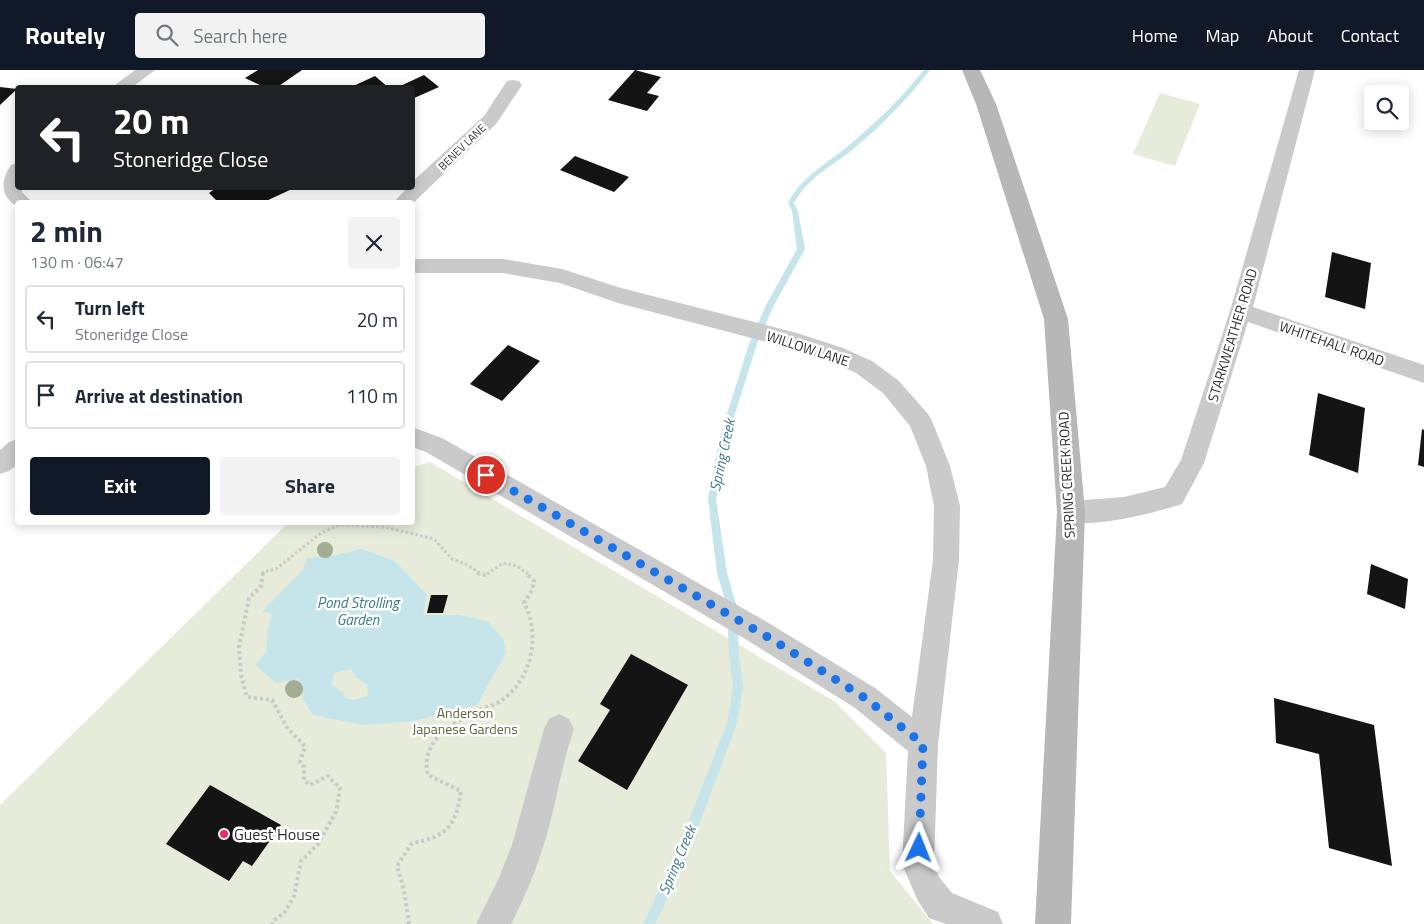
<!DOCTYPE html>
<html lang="en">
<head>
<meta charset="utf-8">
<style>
	body { margin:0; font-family:"Titillium Web",sans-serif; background:#f2f2f3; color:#1f2937; height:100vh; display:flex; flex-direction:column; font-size:19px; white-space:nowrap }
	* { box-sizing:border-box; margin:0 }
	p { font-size:16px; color:#747a83 }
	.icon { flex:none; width:28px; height:28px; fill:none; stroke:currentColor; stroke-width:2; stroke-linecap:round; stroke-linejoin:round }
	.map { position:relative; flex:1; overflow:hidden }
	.panel { position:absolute; left:15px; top:130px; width:400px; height:325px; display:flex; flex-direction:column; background:#fff; border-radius:5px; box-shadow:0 2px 12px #0003 }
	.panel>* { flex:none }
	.hud { position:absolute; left:15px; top:15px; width:400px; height:105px; border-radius:5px; box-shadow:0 2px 12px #0003; background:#202124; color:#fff; overflow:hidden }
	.buttons { position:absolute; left:1364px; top:15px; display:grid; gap:10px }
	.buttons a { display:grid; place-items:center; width:45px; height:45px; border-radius:5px; background:#fff; box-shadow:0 2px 12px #0003; font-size:25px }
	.pin { position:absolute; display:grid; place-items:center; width:42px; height:42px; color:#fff; margin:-21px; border:2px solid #fff; border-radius:50%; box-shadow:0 1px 5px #0007 }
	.me { position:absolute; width:55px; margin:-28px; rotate:2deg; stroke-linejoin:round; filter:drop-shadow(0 0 4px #0008) }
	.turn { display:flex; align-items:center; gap:18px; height:105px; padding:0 15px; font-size:22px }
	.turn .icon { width:65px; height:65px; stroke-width:2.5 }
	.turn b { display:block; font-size:35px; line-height:42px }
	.round { display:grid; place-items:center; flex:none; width:52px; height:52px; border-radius:5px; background:#f2f2f3 }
	.head { display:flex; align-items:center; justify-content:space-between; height:85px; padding:0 15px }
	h1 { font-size:30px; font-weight:700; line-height:38px }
	.action { display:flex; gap:10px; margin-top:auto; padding:10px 15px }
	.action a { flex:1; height:58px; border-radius:5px; background:#111827; color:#fff; font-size:20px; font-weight:700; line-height:58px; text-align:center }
	.action a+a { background:#f2f2f3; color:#1f2937 }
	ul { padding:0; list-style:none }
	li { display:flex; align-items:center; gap:15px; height:68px; margin:0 10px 8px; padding:0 5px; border:2px solid #e0e1e3; border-radius:5px }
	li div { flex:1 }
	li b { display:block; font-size:19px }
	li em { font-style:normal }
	header { display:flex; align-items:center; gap:30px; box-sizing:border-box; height:70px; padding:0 25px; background:#111827; color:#fff }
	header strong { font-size:24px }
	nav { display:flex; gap:28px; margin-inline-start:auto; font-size:18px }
	.search { width:350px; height:45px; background:#f2f2f3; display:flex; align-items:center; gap:12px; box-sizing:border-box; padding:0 18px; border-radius:5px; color:#747a83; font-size:19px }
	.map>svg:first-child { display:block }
</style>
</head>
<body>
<header>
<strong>Routely</strong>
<div class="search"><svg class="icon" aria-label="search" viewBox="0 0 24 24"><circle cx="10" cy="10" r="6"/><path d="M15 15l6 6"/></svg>Search here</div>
<nav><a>Home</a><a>Map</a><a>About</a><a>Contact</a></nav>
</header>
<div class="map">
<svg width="1424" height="854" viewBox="0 0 1424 854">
	<rect width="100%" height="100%" fill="#fff"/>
	<path fill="#e7ebda" d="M1160,23L1200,34L1175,96L1133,84Z
		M430,392L834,631L886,683L890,801L933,854H0V735L284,457L292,452H412L413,397Z"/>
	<path fill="#c6e5eb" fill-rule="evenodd" d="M361,479L395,491L427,525L423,545H460L487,551L503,568L506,583L477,635L414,651L363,655L313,645L303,629L299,609L276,613L255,595L266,582L268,560L272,544L262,542L303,500L307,488L336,485ZM351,599L355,607L367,614L368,626L353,630L345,628L343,622L332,615L334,603Z"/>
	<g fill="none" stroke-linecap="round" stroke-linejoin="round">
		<path fill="#c6e5eb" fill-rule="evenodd" d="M924,0H930C907,30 880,57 851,81C830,97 807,109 794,133L798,141L805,179L774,235L757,274L728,366L716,429L727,503L737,537L739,585L743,617L737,653L686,789L655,854H643L675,786L727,653L733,617L729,585L727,537L717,503L708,429L720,366L749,274L766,235L797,179L792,141L788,133C803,105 825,95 848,76C876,53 901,28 924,0Z"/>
	</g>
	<path fill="#141414" d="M258,0H302L276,18H266L245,8Z
		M635,0L661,7L647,23L659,26L647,41L608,30Z
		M424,5L439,17L412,29V18H396Z
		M375,6L389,18H349Z
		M0,17L17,19L0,35Z
		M575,86L629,107L614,122L560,100Z
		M216,118H294L264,132H213L216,130L209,123Z
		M1332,182L1371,193L1365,239L1325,227Z
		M508,275L540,291L502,331L470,314Z
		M1318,323L1365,338L1358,403L1309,385Z
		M1422,359L1424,360V397L1418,395Z
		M1371,494L1408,509L1405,539L1367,524Z
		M431,525H448L443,543H427Z
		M631,584L688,615L627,720L578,691L610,640L600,634Z
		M1274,628L1374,655L1392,796L1329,778L1319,684L1276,673Z
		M210,715L281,755L252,796L243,791L229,811L166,774Z"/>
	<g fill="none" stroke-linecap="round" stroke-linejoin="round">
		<path stroke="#cacaca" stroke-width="3" stroke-dasharray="2.5 2.5" stroke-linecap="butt" d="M263,504V502L276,499L321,463L339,455L385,457L434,469L452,489L466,494L481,504
			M487,504L503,493L517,496L528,504"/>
		<path stroke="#cacaca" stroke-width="4" stroke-dasharray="3 3" stroke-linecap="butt" d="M263,503L261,516L249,528L239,577L241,605L247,627L272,630L288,659L305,676L300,692L304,697V710L310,715L328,706L340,718L336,742L318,774L301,791L294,826L285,842L273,851L272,854
			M477,503L485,505L489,503
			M409,854L404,820L397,796L412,773C447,767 456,756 461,721L428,705C419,669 456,651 484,638C490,636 497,634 502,630C532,609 541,564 524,533L532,520L534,511L526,503"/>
		<path fill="#cacaca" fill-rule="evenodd" d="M135,0H155L131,18H111Z
			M1299,0H1315L1253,237L1424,295V313L1248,252L1204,393L1182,434C1154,443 1089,460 1062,450L1058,442L1062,434L1071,431L1124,427L1165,417L1181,390L1230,241Z
			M513,10L519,11L522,15L496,54L412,134V132H394L407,118H412V112L484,46L507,11Z
			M18,93V118H22V122L32,132H18V137C0,127 0,111 11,95Z
			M412,189H503L562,199L621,218L797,263L843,278L872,291L899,311L928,344L932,351L950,396L960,436L959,490L938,674L934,794L939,807L952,823L998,842L1003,854H946L929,848L917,829L902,794L908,681L855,638L747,570L426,382L412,377V357L442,368L767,552L875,618L912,647L933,490L934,436L926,396L910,356L883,323L856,303L827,290L794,279L618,233L560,213L503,203H412Z
			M18,369V394L9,401L0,404V380L9,372Z
			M559,644L569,649L574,659C562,693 557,729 547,764C538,795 526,825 511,854H476L498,810L512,775L544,659L549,649Z"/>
		<path fill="#b7b7b7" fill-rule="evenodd" d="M962,0H980L996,34L1068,249L1085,442L1071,854H1035L1057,442L1044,249L976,34Z"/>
	</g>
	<g fill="#a4ac93">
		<circle cx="325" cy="480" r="8"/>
		<circle cx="294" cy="619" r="9"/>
	</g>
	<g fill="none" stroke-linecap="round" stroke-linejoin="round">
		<path stroke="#1a73e8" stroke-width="9" stroke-dasharray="0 16.2" d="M486,405L773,570L865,628L923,674L919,778"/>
	</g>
	<circle fill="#e62e64" stroke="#fff" stroke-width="2" cx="224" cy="764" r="5"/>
	<g text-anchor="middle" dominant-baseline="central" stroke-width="5" stroke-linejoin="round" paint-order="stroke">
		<g font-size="11" fill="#2d2d2d" stroke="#fff">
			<text transform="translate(462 77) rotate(-44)">BENEV LANE</text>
		</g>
		<g font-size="14" fill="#2d2d2d" stroke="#fff">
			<text transform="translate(1232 265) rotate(-73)">STARKWEATHER ROAD</text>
			<text transform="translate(1332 273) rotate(19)">WHITEHALL ROAD</text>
			<text transform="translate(808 278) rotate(18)">WILLOW LANE</text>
			<text transform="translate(1066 405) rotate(-93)">SPRING CREEK ROAD</text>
		</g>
		<g font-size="14" fill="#5a693b" stroke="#fff">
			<text x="465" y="642">Anderson<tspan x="465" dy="16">Japanese Gardens</tspan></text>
		</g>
		<g font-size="15" font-style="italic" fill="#397b89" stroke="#fff">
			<text transform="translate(722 385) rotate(-78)">Spring Creek</text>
			<text x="358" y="532">Pond Strolling<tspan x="358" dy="17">Garden</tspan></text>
			<text transform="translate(677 790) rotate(-67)">Spring Creek</text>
		</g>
		<g font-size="16" fill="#2d2d2d" stroke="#fff" text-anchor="start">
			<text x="234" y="764">Guest House</text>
		</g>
	</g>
</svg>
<div class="buttons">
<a><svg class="icon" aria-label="search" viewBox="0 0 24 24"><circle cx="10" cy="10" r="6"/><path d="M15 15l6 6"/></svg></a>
</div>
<div class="pin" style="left:486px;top:405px;background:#d93025"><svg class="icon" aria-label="arrive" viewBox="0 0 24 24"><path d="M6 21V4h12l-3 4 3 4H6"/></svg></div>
<svg class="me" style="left:919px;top:778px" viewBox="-20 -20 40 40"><path d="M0-17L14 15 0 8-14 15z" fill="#1a73e8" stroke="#fff" stroke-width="4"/></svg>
<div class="hud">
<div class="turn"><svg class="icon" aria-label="left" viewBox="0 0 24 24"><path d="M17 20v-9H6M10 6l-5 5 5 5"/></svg><div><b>20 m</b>Stoneridge Close</div></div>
</div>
<section class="panel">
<div class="head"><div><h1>2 min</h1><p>130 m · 06:47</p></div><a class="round"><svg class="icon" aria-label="close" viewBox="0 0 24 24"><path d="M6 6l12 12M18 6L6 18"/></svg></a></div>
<ul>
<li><svg class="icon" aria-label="left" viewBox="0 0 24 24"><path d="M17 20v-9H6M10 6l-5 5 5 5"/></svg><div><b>Turn left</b><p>Stoneridge Close</p></div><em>20 m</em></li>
<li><svg class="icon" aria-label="arrive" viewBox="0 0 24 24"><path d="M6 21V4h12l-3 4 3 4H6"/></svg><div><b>Arrive at destination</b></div><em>110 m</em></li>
</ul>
<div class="action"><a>Exit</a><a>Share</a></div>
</section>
</div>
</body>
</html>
